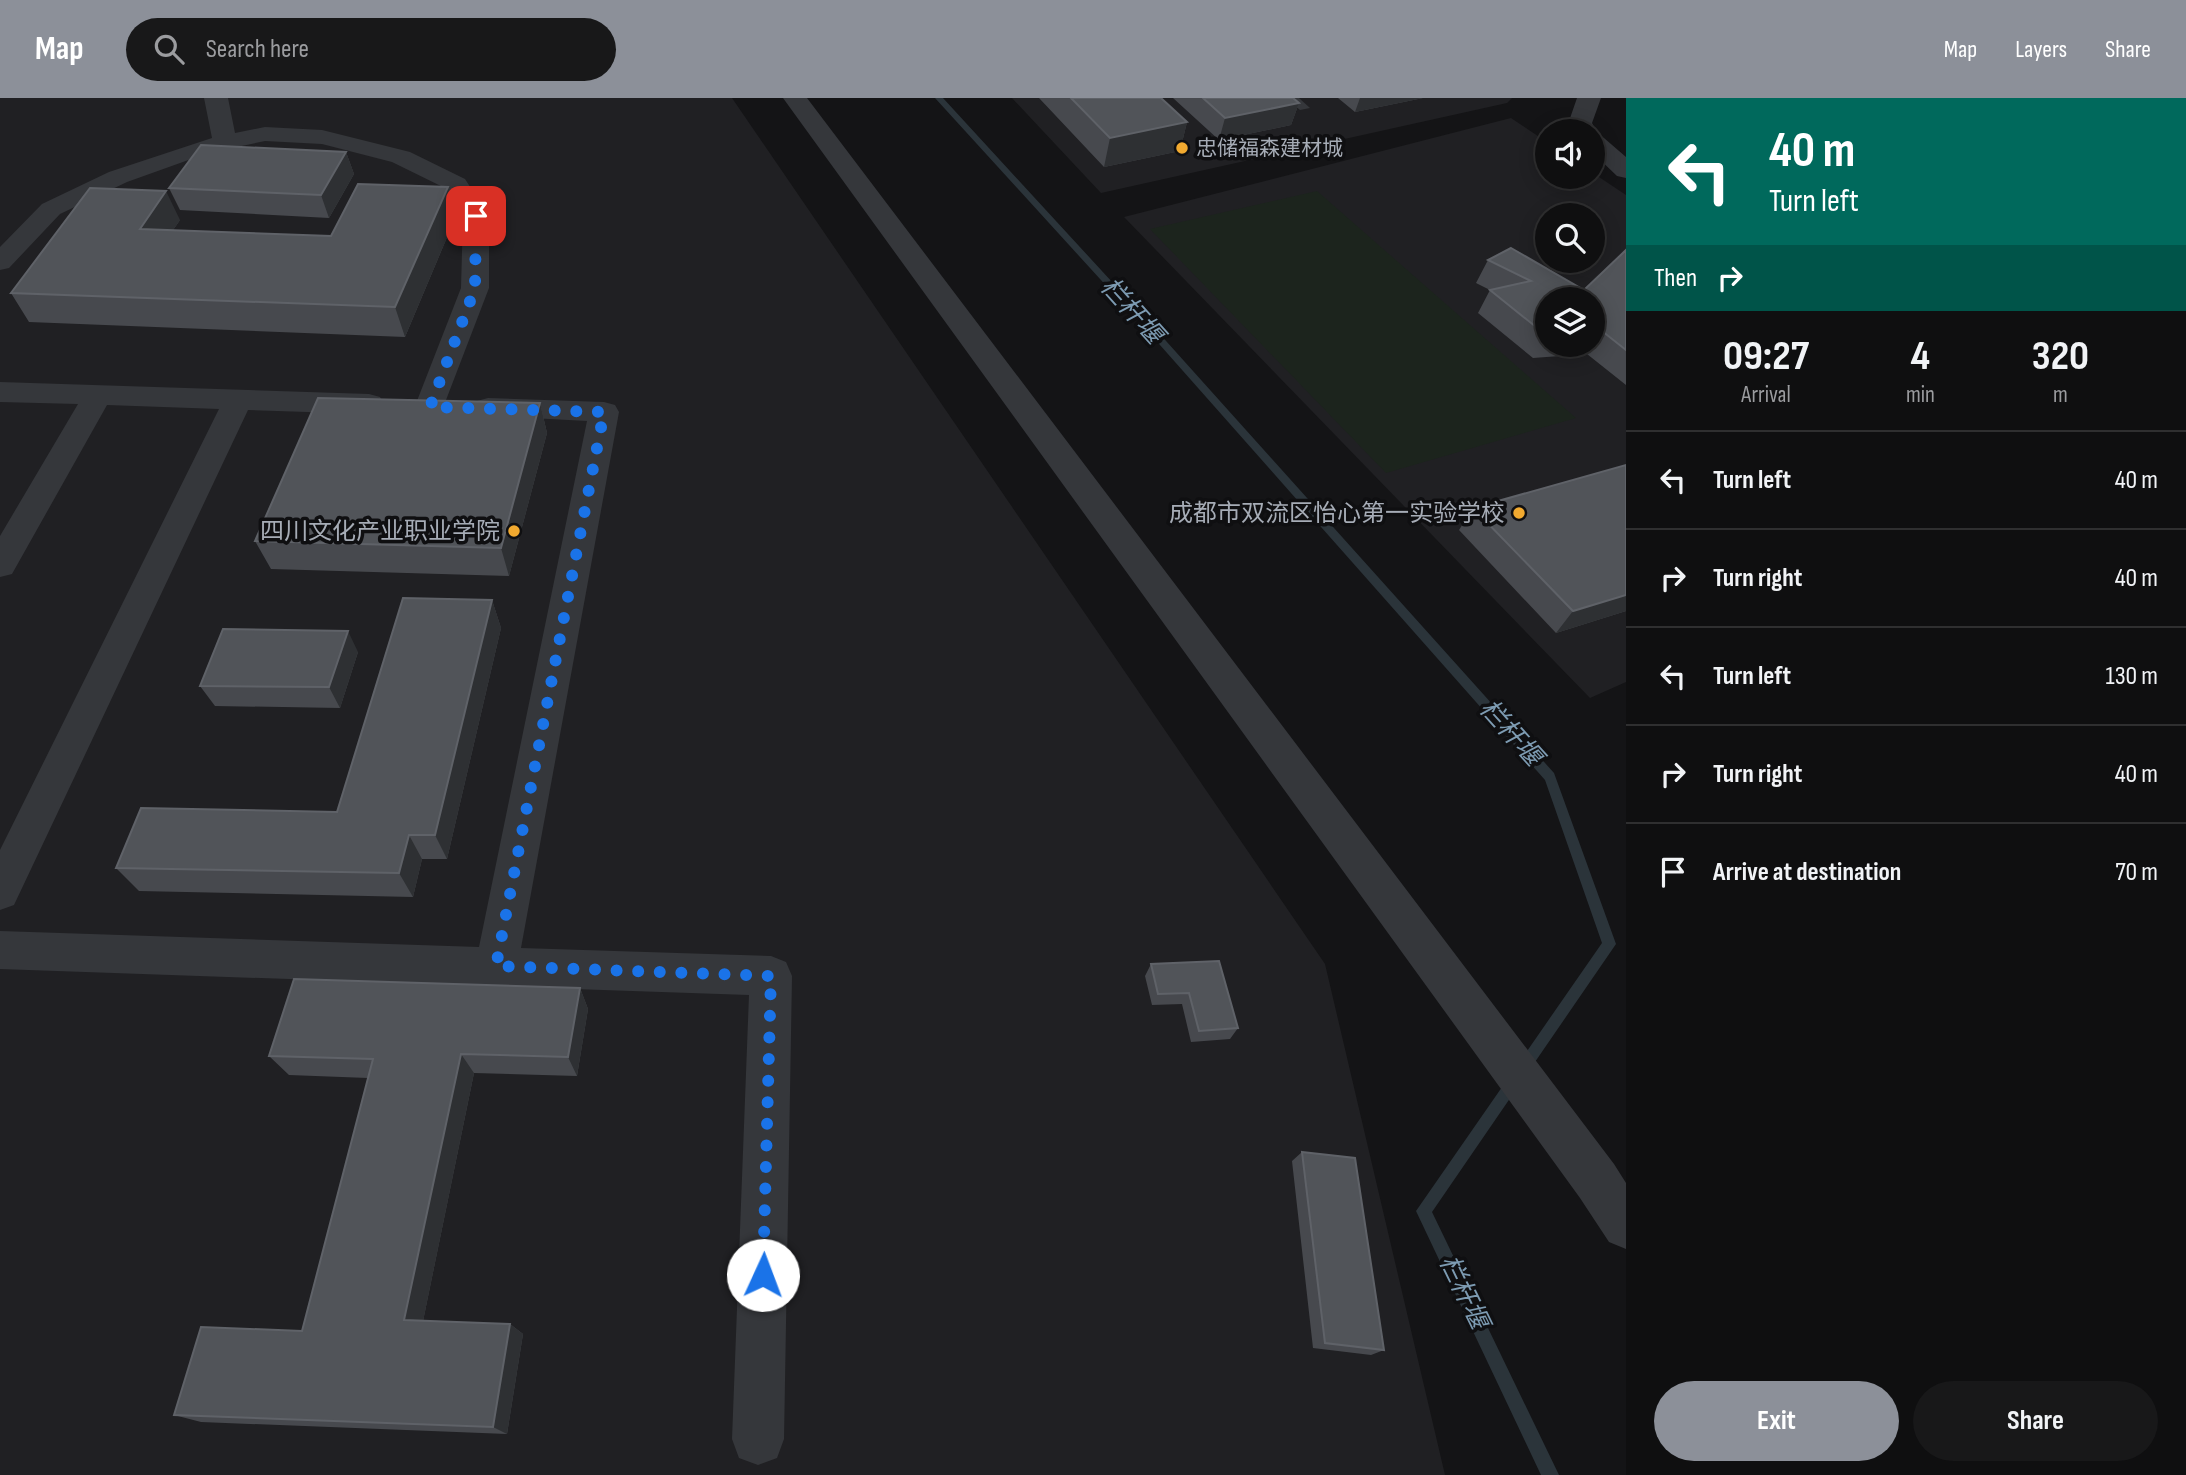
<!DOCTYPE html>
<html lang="en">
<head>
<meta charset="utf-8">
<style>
	body { margin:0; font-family:"Sofia Sans Condensed","Noto Sans SC",sans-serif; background:#181819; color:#f1f3f6; height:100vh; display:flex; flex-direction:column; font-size:26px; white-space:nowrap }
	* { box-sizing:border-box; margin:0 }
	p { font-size:23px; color:#9b9c9f }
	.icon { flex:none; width:38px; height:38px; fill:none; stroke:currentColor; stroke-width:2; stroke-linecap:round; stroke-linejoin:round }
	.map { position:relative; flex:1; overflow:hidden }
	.panel { display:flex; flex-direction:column; background:#0f0f10; width:560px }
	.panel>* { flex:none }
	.hud { background:#00695c; color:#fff; overflow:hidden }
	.tools { position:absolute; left:1535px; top:21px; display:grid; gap:14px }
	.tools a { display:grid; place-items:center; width:70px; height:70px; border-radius:50%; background:#0f0f10; box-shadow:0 4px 18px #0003,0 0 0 2px #2f2f30; font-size:35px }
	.pin { position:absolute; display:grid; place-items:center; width:60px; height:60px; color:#fff; margin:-30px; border-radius:14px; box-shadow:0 4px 10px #0006 }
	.me { position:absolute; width:77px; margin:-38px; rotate:2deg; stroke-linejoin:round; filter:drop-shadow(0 0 5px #0008) }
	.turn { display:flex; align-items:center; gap:24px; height:147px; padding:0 28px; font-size:32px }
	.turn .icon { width:91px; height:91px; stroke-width:2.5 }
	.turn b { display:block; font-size:49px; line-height:60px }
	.then { display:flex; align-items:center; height:66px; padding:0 28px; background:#0003; gap:14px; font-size:26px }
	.eta { display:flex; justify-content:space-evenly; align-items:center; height:119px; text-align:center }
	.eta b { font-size:42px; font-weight:700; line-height:49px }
	.primary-button { display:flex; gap:14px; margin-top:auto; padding:14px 28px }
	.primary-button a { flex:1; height:80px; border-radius:42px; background:#8c9099; color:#fff; font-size:28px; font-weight:700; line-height:80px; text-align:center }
	.primary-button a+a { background:#181819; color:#f1f3f6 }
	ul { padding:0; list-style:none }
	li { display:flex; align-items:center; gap:21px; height:98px; padding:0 28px; border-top:2px solid #2f2f30 }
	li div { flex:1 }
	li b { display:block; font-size:26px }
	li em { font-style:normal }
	header { display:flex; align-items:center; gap:42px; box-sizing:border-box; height:98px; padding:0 35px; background:#8c9099; color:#fff }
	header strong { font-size:33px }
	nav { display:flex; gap:38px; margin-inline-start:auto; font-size:24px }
	.search { width:490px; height:63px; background:#181819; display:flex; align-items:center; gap:18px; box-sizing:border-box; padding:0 24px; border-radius:38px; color:#9b9c9f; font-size:26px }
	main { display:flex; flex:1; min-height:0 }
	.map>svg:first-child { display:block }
</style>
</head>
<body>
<header>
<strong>Map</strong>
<div class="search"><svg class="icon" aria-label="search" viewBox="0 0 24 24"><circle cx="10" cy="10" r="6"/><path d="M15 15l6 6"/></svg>Search here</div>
<nav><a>Map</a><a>Layers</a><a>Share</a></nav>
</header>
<main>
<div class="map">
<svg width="1626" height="1377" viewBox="0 0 1626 1377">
	<rect width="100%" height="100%" fill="#141416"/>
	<path fill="#202023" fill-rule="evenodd" d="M0,0H732L1325,866L1445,1377H0Z
		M1012,0H1512L1507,5L1101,95Z
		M1511,20L1547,44V79H1592L1593,75L1626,97V584L1590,600L1124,119ZM1547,117H1592V163H1547ZM1547,201H1592V247H1547Z"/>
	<path fill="#1c241d" d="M1317,93L1576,320L1386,375L1150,131Z"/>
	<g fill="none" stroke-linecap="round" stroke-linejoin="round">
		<path fill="#2b343a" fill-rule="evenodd" d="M935,0H943L1158,234L1554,675L1616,846L1432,1114L1559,1377H1541L1416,1113L1602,845L1545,682L1152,238Z"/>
		<path fill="#35373b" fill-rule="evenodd" d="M1286,0H1299L1310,10L1300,12Z"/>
		<path fill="#35373b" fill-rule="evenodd" d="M204,0H228L235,35L265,29L322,32L410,54L465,81L489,118V190L441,315L430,318L419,315L415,308L461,190L463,118L447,91L392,64L322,46L265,43L208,55L127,84L60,116L9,170L0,172V149L42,106L109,74L212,40Z
			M1577,0H1601L1592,25L1597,34L1626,59V80L1617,78L1592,54V33H1573L1568,26Z
			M0,284L369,296L380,299L384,306L380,313L369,316L248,312L14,807L0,812V752L219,311L107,307L12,476L0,479V438L78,306L0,304Z
			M488,300L604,304L615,307L619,314L521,850L771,858L786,864L792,878L784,1341L777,1360L758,1367L739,1360L732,1341L749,897L0,871V833L479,849L587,323L477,317L473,310L477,303Z"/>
		<path fill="#35373b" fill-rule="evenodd" d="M783,0H807L1614,1066L1626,1085V1151L1609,1144L1580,1100Z"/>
	</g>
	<path fill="#47494e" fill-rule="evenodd" d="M1039,0H1161L1187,24L1180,53L1104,69Z
		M1173,0H1293L1299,5L1291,27L1219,42Z
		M1338,0H1423L1355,14Z
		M346,54L354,76L329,120L180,112L169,90Z
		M448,89L456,118L405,239L29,224L11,195L180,122L173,132L331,138Z
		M1626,152V287L1587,256L1533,260L1478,215L1490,192L1476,185L1488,162L1584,192ZM1547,201H1592V247H1547Z
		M540,305L547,335L509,478L271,471L255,443Z
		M1473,410L1626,513L1556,535L1459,432Z
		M492,502L501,530L447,761H422L413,799L139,793L116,770L337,714Z
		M358,554L340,610L215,608L200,588Z
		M1151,866L1238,930L1230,941L1191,944L1182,906L1152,907L1145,878Z
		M580,890L588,911L577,978L474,975L423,1223L510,1226L523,1236L507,1336L201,1324L174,1317L302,1233L368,980L289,977L269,958Z
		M1302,1054L1384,1252L1371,1257L1313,1250L1292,1063Z"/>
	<path fill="#2e3033" d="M1360,0H1423L1355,14Z
		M1299,5L1291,27L1219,42L1225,20Z
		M1187,24L1180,53L1104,69L1110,40Z
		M346,54L354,76L329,120L321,97Z
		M448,89L456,118L405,239L395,209Z
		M166,93L180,122L154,160L140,131Z
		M540,305L547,335L509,478L501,450Z
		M1626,497V513L1556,535L1573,513Z
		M492,502L501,530L447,761L435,737Z
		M348,533L358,554L340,610L329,589Z
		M409,737L422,761L413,799L399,775Z
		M580,890L588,911L577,978L568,959Z
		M461,956L474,975L421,1233L404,1222Z
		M510,1226L523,1236L507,1336L493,1329Z"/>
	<path fill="#515459" stroke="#5f6268" stroke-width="2" d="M1071,0H1161L1187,24L1110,40Z
		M1203,0H1293L1299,5L1225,20Z
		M201,47L346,54L321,97L169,90Z
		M358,86L448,89L395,209L11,195L90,90L166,93L140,131L331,138Z
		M1511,150L1584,192L1626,152V252L1602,233L1592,234V201H1547L1546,237L1490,192L1531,183L1488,162Z
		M318,300L540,305L501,450L255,443Z
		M1626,367V497L1573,513L1473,410Z
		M403,500L492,502L435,737H409L399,775L116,770L141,710L337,714Z
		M223,531L348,533L329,589L200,588Z
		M1219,863L1238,930L1199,933L1189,895L1158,896L1151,866Z
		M294,881L580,890L568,959L461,956L404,1222L510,1226L493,1329L174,1317L201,1229L302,1233L373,961L269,958Z
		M1302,1054L1355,1060L1384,1252L1325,1245Z"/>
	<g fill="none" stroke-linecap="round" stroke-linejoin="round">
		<path stroke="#1a73e8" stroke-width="12" stroke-dasharray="0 21.6" d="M476,118L475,190L430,309L604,314L496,868L771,878L763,1177"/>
	</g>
	<g fill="#f2aa30" stroke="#0f0f11" stroke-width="2.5">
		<circle cx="1182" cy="50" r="7"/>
		<circle cx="1519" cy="415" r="7"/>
		<circle cx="514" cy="433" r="7"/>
	</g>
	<g text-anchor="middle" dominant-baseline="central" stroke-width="7" stroke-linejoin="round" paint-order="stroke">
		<g font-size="21" fill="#a6acb6" stroke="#0f0f11" text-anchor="start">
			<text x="1196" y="50">忠储福森建材城</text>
		</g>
		<g font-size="24" fill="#a6acb6" stroke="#0f0f11" text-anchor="end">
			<text x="1505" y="415">成都市双流区怡心第一实验学校</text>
			<text x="500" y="433">四川文化产业职业学院</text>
		</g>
		<g font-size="26" font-style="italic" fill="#7d9bb2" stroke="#0f0f11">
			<text transform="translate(1131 213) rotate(48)">栏杆堰</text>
			<text transform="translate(1510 635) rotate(48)">栏杆堰</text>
			<text transform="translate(1463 1194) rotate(64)">栏杆堰</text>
		</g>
	</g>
</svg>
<div class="tools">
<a><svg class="icon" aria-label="sound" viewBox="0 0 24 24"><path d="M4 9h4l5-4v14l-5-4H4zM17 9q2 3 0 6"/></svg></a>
<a><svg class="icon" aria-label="search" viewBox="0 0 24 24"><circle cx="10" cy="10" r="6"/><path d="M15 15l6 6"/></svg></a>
<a><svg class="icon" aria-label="layers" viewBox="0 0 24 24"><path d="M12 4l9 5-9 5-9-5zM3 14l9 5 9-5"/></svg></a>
</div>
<div class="pin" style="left:476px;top:118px;background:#d93025"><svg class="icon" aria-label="arrive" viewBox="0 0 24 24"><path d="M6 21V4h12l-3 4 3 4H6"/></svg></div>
<svg class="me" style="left:763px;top:1177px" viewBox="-20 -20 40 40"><circle r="19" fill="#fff"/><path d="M0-13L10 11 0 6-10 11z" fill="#1a73e8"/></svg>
</div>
<section class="panel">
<div class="hud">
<div class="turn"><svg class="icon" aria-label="left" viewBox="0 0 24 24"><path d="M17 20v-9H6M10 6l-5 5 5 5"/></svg><div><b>40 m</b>Turn left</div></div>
<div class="then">Then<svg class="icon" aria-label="right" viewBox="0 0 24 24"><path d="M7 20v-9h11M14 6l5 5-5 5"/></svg></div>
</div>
<div class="eta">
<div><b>09:27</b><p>Arrival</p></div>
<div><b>4</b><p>min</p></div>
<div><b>320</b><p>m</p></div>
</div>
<ul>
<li><svg class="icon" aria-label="left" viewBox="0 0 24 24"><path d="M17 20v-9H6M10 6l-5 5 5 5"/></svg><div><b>Turn left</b></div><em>40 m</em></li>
<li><svg class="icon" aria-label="right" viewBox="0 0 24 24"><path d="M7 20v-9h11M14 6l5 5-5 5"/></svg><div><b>Turn right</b></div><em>40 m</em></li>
<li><svg class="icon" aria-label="left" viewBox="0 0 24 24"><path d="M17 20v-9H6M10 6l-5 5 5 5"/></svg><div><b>Turn left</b></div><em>130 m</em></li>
<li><svg class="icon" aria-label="right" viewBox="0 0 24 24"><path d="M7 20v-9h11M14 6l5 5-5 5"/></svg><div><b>Turn right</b></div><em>40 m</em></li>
<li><svg class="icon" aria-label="arrive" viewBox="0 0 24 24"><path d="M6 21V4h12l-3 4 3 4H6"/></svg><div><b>Arrive at destination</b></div><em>70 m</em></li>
</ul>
<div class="primary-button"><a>Exit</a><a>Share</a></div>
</section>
</main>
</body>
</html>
